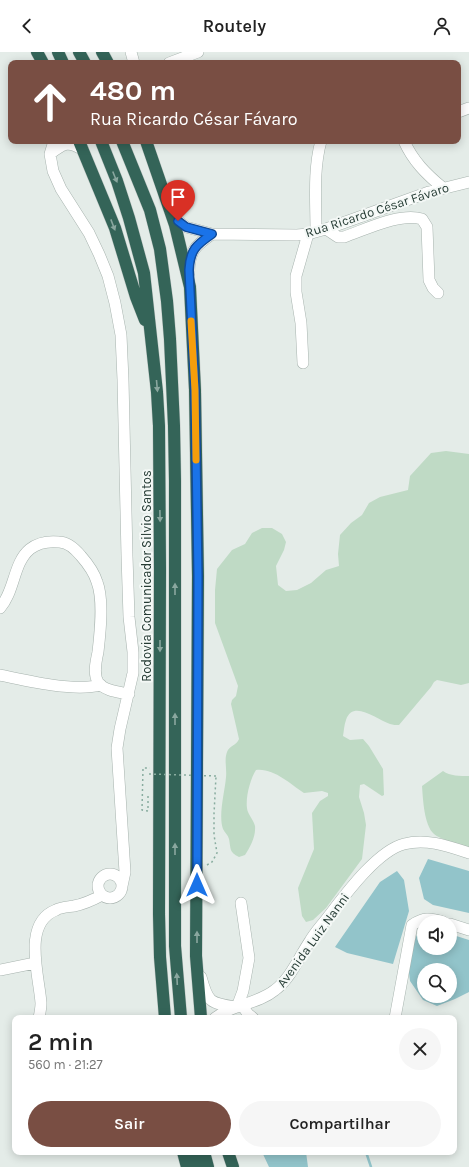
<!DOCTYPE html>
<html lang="pt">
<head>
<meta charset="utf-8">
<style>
	body { margin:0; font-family:Karla,sans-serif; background:#f6f6f6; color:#222; height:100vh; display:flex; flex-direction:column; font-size:15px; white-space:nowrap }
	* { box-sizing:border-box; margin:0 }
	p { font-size:13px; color:#767676 }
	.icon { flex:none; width:22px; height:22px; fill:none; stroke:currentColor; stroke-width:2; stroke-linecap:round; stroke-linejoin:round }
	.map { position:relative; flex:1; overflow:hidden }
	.details { position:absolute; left:12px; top:963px; width:445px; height:140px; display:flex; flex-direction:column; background:#fff; border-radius:8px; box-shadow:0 2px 10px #0003 }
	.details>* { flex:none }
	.hud { position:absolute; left:8px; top:8px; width:453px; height:84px; border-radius:8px; box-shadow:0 2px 10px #0003; background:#794e43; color:#fff; overflow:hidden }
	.controls { position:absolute; left:417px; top:863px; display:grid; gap:8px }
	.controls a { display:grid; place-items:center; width:40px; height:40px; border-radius:50%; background:#fff; box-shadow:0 2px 10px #0003; font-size:20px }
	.pin { position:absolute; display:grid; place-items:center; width:34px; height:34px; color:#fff; margin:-41px -17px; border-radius:50% 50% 50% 0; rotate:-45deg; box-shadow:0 0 4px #0007 }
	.pin .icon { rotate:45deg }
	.me { position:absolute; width:44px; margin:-22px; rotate:0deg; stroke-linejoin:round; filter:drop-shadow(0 0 3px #0008) }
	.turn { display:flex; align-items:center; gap:14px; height:84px; padding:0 16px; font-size:18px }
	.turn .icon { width:52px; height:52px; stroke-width:2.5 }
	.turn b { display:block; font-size:28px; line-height:34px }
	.round { display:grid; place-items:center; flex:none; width:42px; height:42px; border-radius:21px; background:#f6f6f6 }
	.head { display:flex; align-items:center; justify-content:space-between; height:68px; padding:0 16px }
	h1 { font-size:24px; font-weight:600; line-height:30px }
	.primary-button { display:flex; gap:8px; margin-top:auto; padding:8px 16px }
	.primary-button a { flex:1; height:46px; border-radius:24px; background:#794e43; color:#fff; font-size:16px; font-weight:600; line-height:46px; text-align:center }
	.primary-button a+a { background:#f6f6f6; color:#222 }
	header { display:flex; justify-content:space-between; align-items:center; height:52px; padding:0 16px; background:#fff; font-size:18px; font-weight:600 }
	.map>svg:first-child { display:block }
</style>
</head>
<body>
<header><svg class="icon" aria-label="back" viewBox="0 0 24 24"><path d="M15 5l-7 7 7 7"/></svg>Routely<svg class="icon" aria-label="person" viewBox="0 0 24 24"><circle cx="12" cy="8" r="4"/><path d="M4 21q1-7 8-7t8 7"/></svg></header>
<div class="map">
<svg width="469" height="1115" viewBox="0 0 469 1115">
	<rect width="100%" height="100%" fill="#e4ece8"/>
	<path fill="#bfdac5" d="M446,399L469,402V631L461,633L437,628L434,630L431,635L399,673C396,673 393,673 390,672C377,668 353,647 346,668C344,673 344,679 343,684L350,688L363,687L369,694L383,717L384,743L382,744L364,732L360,733L359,745L364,761L366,773L362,807L326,856L313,868L306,870L302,864L298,836L314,797L312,761L320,749L328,744V741L322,739L304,741C290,732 274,716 256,718C250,727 244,750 248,760C250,765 254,769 255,774C256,785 250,795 245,803L239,805C229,800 231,797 229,787C228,783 225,781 223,777C218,763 225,739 226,725C227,717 224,708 227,700C229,694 237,693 239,687L231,652L232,648L236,644L238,634L215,571V538L217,517L232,498L245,492L252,481L262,476H272L282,482L286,490L284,498L276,514L278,533L286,539L297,538L311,531L326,518L339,514L338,502L340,483L351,471L362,463L369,451L380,445L408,438L410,424L431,401Z
		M443,719C450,724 460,724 469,724V796C463,795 438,786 434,782C424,773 423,747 422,734Z"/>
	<path fill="#92c4ca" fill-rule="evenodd" d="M428,807L469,819V861L433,853L424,847L419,826Z
		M397,819L404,828L409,859L393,912L347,901L335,895L380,830Z
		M421,874L424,875V896H450V882L469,888V940L455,947L437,954L423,948L410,929L407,905ZM424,918H450V944H424Z
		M262,1100H306L308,1115H269Z"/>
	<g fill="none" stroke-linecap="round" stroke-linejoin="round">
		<path stroke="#92c4ca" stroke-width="2.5" d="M366,1100L371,1115"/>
		<defs>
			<path id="minor" d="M131,0L134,11
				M169,11L198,0
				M458,60L469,56
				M54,89L50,102L53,119L61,137L89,181L99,202L108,224L115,251L121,283L123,328L127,504L129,565L133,600V621L120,677L117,696L125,820L122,834
				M404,89C413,109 426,122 443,136
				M50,102C63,92 68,88 83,98
				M172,160L178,169L186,175L212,182L297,183L308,182L326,177L429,140L469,130
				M326,177L338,185H344C365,178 400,160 422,167L427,175L429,228L433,236L438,241
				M316,179C316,150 313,118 321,89
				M189,221C189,199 195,194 212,182
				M303,311L301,271L296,240V224L308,182
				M0,556C15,539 13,511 30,497C39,490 49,489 59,490C68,490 76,498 81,504C88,512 94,520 97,530C104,548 100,582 98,600C96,609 93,622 98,630C104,639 119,640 129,642
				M0,623C27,629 74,640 101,633
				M98 834a12 12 0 1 1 24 0a12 12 0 1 1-24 0Z
				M450,872L469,878
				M0,918L35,911
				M201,925C208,951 210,951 236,955
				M242,953L248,962L253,966
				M237,955L243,939L249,906L241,851
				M39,966C40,961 41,956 41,951C39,923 22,871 56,858C61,855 68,855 74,854C84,852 93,848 102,843
				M215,966C233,952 258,952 275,938C291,926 299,905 310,889C315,880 322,873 328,865C345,843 377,799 404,792C426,786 448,794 469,801
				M395,966L412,873C424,865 430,866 443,870"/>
			<path id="highway" d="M37,0L43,11
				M58,0L63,11
				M79,0L85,11
				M102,0L108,11
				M79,89L115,176L136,245L145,268
				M101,89L117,129L129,166L144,221L157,340L159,374L160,517L159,862L160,905L165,966
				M122,89L150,158L160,197L167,249L170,287L174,374L175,429V894L181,966
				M146,89L175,173L190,235L195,338L198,524L196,904L201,966
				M183,1100L187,1115
				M192,1100L196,1115
				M204,1100L208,1115
				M228,1100L233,1115"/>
		</defs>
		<use href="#minor" stroke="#a7b3ae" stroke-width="12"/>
		<use href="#highway" stroke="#c2c8c6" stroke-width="13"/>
		<path stroke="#88ac9f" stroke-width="1.5" stroke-dasharray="2 3" stroke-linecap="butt" d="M148,744V759L142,758L143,716H150
			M207,813L212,810L217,801L214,783V762L216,724"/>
		<use href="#minor" stroke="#fff" stroke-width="11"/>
		<use href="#highway" stroke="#346458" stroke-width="12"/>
		<path stroke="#88ac9f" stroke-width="1.5" stroke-dasharray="2 3" stroke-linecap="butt" d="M149,722L216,724"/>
	</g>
	<defs><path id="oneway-solid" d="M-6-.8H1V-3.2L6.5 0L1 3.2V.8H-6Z"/></defs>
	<g fill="#8aa79f">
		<use href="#oneway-solid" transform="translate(115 125) rotate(68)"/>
		<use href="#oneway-solid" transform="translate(113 173) rotate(69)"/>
		<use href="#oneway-solid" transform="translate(157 334) rotate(85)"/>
		<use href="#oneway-solid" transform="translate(160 464) rotate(89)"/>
		<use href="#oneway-solid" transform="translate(175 537) rotate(-90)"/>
		<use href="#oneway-solid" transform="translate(160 594) rotate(90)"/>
		<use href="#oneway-solid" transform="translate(175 667) rotate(-90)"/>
		<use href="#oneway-solid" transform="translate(175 797) rotate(-90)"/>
		<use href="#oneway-solid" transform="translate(197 885) rotate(-90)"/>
		<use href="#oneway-solid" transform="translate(177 927) rotate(-93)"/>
	</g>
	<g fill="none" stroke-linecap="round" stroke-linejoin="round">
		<defs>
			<path id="route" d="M178,169L186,175L212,182C196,193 190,198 189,218L195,338L198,524L197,833"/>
		</defs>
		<use href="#route" stroke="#114b97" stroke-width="10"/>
		<use href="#route" stroke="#1a73e8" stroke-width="7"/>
		<path stroke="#f59e0b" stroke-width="7" d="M191,269L195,338L196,408"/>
	</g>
	<g text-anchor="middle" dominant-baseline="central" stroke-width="4" stroke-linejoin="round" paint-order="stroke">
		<g font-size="13" fill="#253b34" stroke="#f4f8f6">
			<text transform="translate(377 158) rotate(-18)">Rua Ricardo César Fávaro</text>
			<text transform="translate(146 524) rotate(-90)">Rodovia Comunicador Silvio Santos</text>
			<text transform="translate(313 888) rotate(-54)">Avenida Luiz Nanni</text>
		</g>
	</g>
</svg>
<div class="controls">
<a><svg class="icon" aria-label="sound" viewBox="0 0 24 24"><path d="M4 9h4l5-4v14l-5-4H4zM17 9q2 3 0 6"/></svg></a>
<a><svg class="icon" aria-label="search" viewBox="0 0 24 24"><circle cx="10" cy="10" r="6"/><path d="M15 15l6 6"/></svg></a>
</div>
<div class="pin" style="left:178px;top:169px;background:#d93025"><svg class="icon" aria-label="arrive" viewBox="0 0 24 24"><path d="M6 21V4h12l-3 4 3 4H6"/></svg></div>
<svg class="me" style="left:197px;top:833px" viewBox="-20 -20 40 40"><path d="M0-17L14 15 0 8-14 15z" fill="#1a73e8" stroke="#fff" stroke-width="4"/></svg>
<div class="hud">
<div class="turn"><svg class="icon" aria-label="ahead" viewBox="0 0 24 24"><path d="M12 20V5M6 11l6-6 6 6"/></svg><div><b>480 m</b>Rua Ricardo César Fávaro</div></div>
</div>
<section class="details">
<div class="head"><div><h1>2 min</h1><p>560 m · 21:27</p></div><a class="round"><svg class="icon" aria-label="close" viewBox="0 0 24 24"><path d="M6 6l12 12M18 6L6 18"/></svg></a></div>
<div class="primary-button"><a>Sair</a><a>Compartilhar</a></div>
</section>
</div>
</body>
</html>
